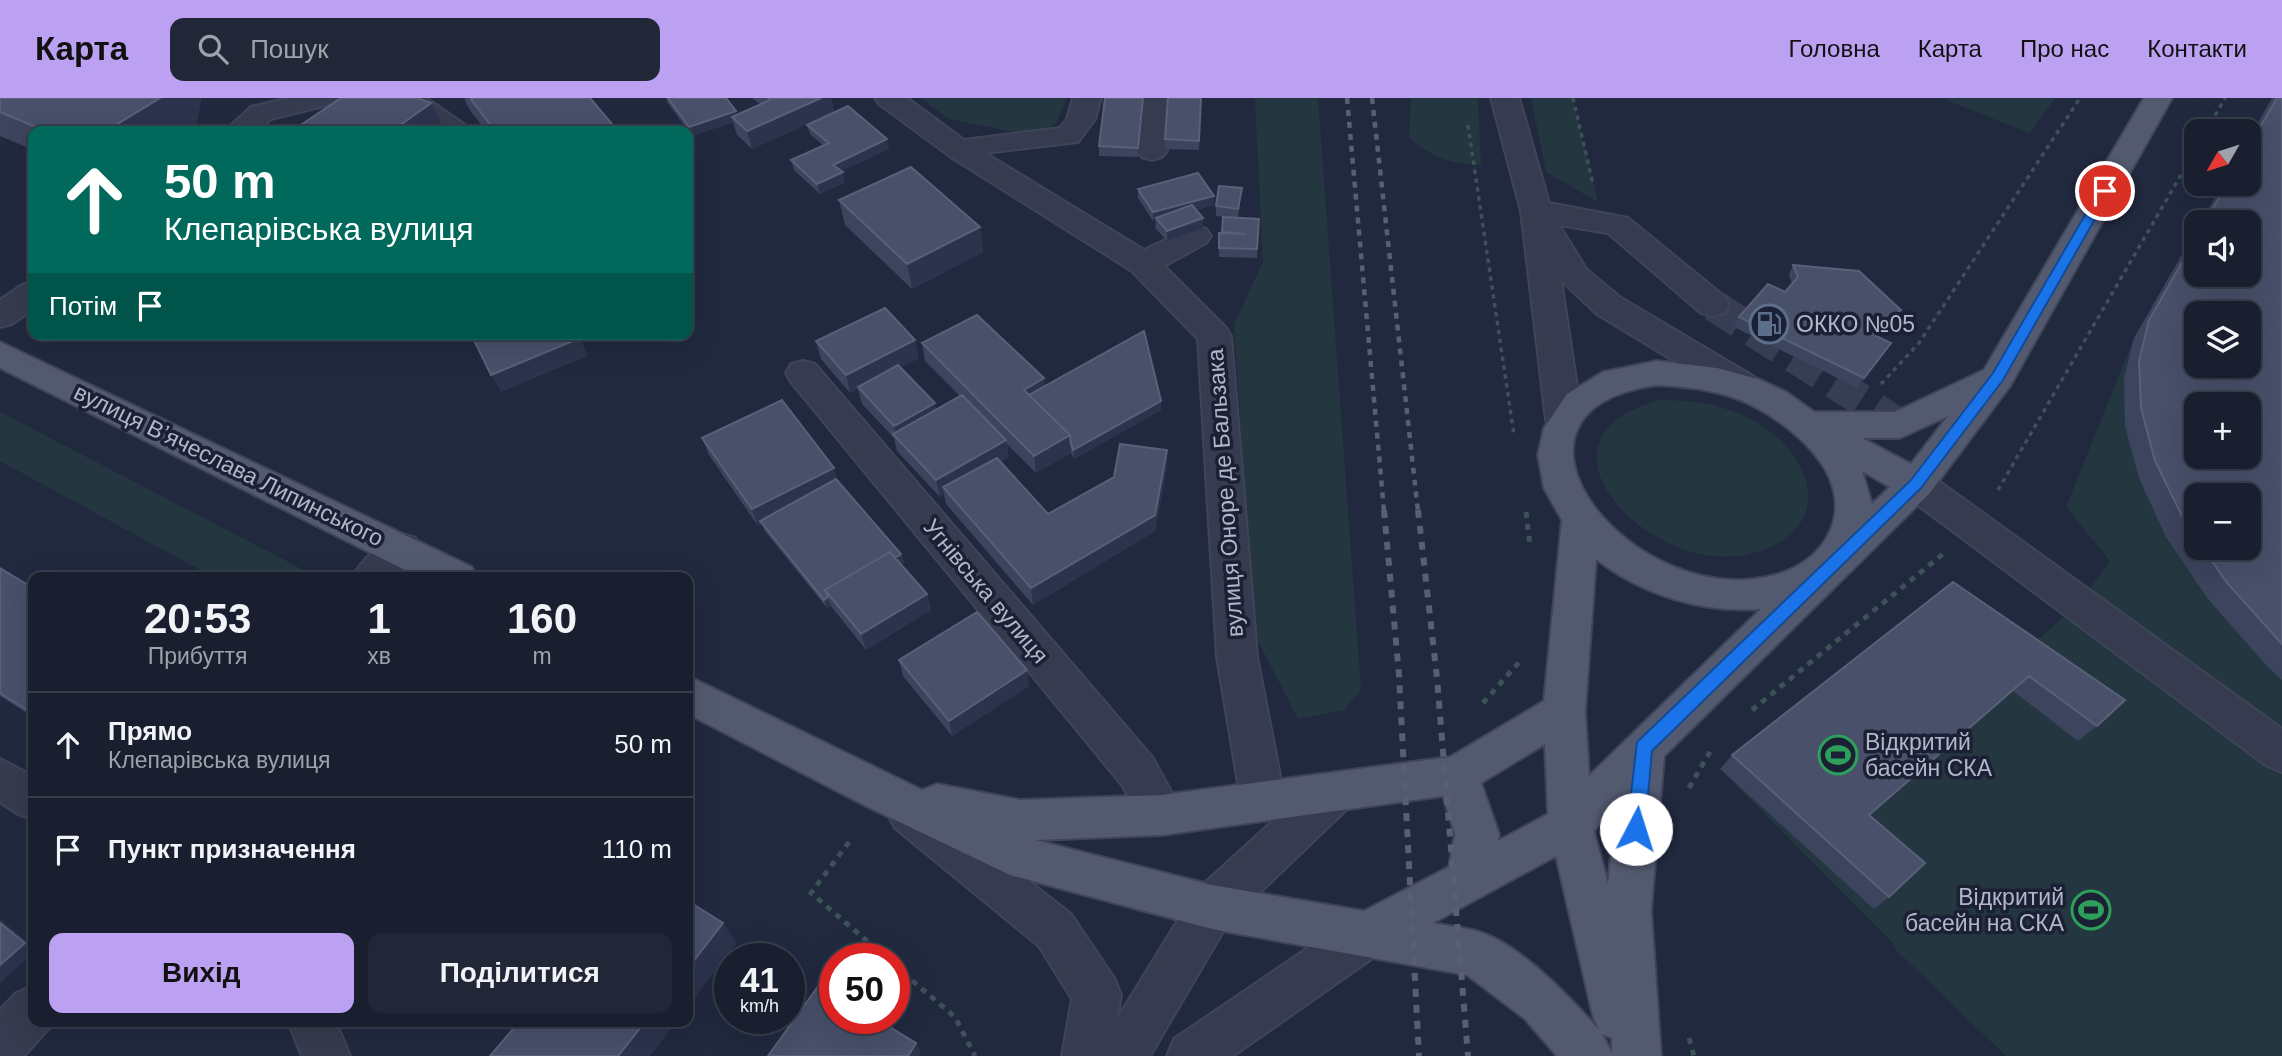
<!DOCTYPE html>
<html lang="uk">
<head>
<meta charset="utf-8">
<style>
	body { margin:0; font-family:Helvetica,sans-serif; background:#222737; color:#f1f3f6; height:100vh; display:flex; flex-direction:column; font-size:26px; white-space:nowrap }
	* { box-sizing:border-box; margin:0 }
	p { font-size:23px; color:#9fa2aa }
	.icon { flex:none; width:38px; height:38px; fill:none; stroke:currentColor; stroke-width:2; stroke-linecap:round; stroke-linejoin:round }
	.map { position:relative; flex:1; overflow:hidden }
	.side { position:absolute; left:28px; top:474px; width:665px; height:455px; display:flex; flex-direction:column; background:#191f2f; border-radius:14px; box-shadow:0 7px 28px #0002,0 0 0 2px #373d4b }
	.side>* { flex:none }
	.banner { position:absolute; left:28px; top:28px; width:665px; height:214px; border-radius:14px; box-shadow:0 7px 28px #0002,0 0 0 2px #373d4b; background:#00695c; color:#fff; overflow:hidden }
	.needle { width:46px; rotate:231deg }
	.buttons { position:absolute; left:2184px; top:21px; display:grid; gap:14px }
	.buttons a { display:grid; place-items:center; width:77px; height:77px; border-radius:14px; background:#191f2f; box-shadow:0 7px 28px #0002,0 0 0 2px #373d4b; font-size:35px }
	.speed { position:absolute; left:714px; top:845px; display:flex; gap:14px; font-size:35px; font-weight:700; text-align:center }
	.speed>* { display:grid; place-content:center; width:91px; height:91px; border-radius:50%; background:#191f2f; box-shadow:0 7px 28px #0002,0 0 0 2px #373d4b; line-height:1 }
	.speed small { font-size:18px; font-weight:400 }
	.speed .limit { border:10px solid #d22; background:#fff; color:#111 }
	.pin { position:absolute; display:grid; place-items:center; width:60px; height:60px; color:#fff; margin:-30px; border:4px solid #fff; border-radius:50%; box-shadow:0 2px 7px #0007 }
	.me { position:absolute; width:77px; margin:-38px; rotate:5deg; stroke-linejoin:round; filter:drop-shadow(0 0 5px #0008) }
	.turn { display:flex; align-items:center; gap:24px; height:147px; padding:0 21px; font-size:32px }
	.turn .icon { width:91px; height:91px; stroke-width:2.5 }
	.turn b { display:block; font-size:49px; line-height:60px }
	.then { display:flex; align-items:center; height:66px; padding:0 21px; background:#0003; gap:14px; font-size:26px }
	.eta { display:flex; justify-content:space-evenly; align-items:center; height:119px; text-align:center }
	.eta b { font-size:42px; font-weight:700; line-height:49px }
	.cta { display:flex; gap:14px; margin-top:auto; padding:14px 21px }
	.cta a { flex:1; height:80px; border-radius:14px; background:#bca0f2; color:#111; font-size:28px; font-weight:700; line-height:80px; text-align:center }
	.cta a+a { background:#222737; color:#f1f3f6 }
	ul { padding:0; list-style:none }
	li { display:flex; align-items:center; gap:21px; height:105px; padding:0 21px; border-top:2px solid #373d4b }
	li div { flex:1 }
	li b { display:block; font-size:26px }
	li em { font-style:normal }
	header { display:flex; align-items:center; gap:42px; box-sizing:border-box; height:98px; padding:0 35px; background:#bca0f2; color:#111 }
	header strong { font-size:33px }
	nav { display:flex; gap:38px; margin-inline-start:auto; font-size:24px }
	.search { width:490px; height:63px; background:#222737; display:flex; align-items:center; gap:18px; box-sizing:border-box; padding:0 24px; border-radius:14px; color:#9fa2aa; font-size:26px }
	.map>svg:first-child { display:block }
</style>
</head>
<body>
<header>
<strong>Карта</strong>
<div class="search"><svg class="icon" aria-label="search" viewBox="0 0 24 24"><circle cx="10" cy="10" r="6"/><path d="M15 15l6 6"/></svg>Пошук</div>
<nav><a>Головна</a><a>Карта</a><a>Про нас</a><a>Контакти</a></nav>
</header>
<div class="map">
<svg width="2282" height="958" viewBox="0 0 2282 958">
	<rect width="100%" height="100%" fill="#21293f"/>
	<path fill="#243740" fill-rule="evenodd" d="M921,0H1067L1056,25L1049,30L1025,36L949,21Z
		M1255,0H1318L1361,592L1344,612L1298,621L1254,535L1234,226L1263,164Z
		M1411,0H1478L1481,66C1453,68 1429,58 1409,39Z
		M1531,0H1573L1598,104L1546,74Z
		M1941,0H2055L2029,35Z
		M2272,0H2282V958H2006L1893,849L1895,847L1720,671L2029,550L2080,504L2110,463L2066,409L2134,240L2196,177H2249V41ZM2196,215H2249V268H2196ZM2196,306H2249V359H2196ZM2196,397H2249V450H2196Z
		M1660,302C1693,302 1723,306 1752,322C1816,357 1837,431 1753,455C1657,484 1512,341 1660,302Z
		M0,314L298,469L308,479H213L0,363Z"/>
	<g fill="none" stroke-linecap="round" stroke-linejoin="round">
		<path stroke="#373e54" stroke-width="32" stroke-dasharray="32 16" stroke-linecap="butt" d="M1713,207L1900,327"/>
		<defs>
			<path id="minor" d="M288,0H336L332,6L271,21L256,33H225L251,9Z
				M393,0H426L465,27L469,33H436L397,6Z
				M875,0H907L964,42L1060,30L1067,21L1073,0H1101L1095,21L1078,44L985,55L1144,152L1195,128L1206,131L1211,138L1206,145L1164,168L1226,230L1231,238L1257,559L1285,703L1278,717L1263,723L1248,717L1241,703L1217,559L1198,241L1132,173L951,59L879,6Z
				M1143,0H1171L1167,53L1162,59L1152,62L1142,59L1137,53Z
				M1491,0H1519L1549,105L1628,120L1725,199L1729,207L1725,215L1713,218L1701,215L1608,135L1559,127L1587,172L1621,200L1756,280L1761,289L1756,298L1744,301L1732,298L1597,216L1561,182L1582,322L1576,331L1564,335L1552,331L1546,322L1521,113Z
				M33,184V211L12,226L0,229V202L22,187Z
				M803,263L815,266L1152,659L1184,717L1177,731L1162,737L1147,731L1122,687L791,284L786,275L791,266Z
				M1916,372L1929,376L2282,631V674L2267,668L1903,396L1898,386L1903,376Z
				M402,436L415,440L421,451L415,462L397,480H352C362,461 382,443 402,436Z
				M0,661L33,678V722L18,716L0,704Z
				M1335,674L1350,680L1357,694L1350,708L1228,825L1150,958H1062L1072,901L1039,848L895,730L888,716L895,702L910,696L925,702L1071,816L1114,880L1121,897L1117,921L1196,793L1320,680Z
				M1368,813L1384,820L1391,836L1384,852L1233,958H1167L1174,941L1352,820Z
				M33,888V924H52L50,929L24,958H0V912L16,895Z
				M288,924H336L350,958H302Z"/>
			<path id="major" d="M2144,0H2172L2010,288L1929,396L1664,658L1651,812L1661,958H1557L1525,921L1467,877L1212,831L1010,777L868,709L688,616V578L922,692L937,686L1020,702L1162,697L1450,659L1544,603L1562,422L1544,390L1538,357L1544,330L1567,296L1603,274L1657,263L1717,270L1758,281L1786,294L1814,314H1895L1984,272ZM1657,287C1693,289 1728,293 1759,311C1786,326 1818,352 1830,381C1848,426 1819,465 1775,477C1633,516 1470,313 1657,287ZM1948,318L1911,366L1862,340H1900ZM1862,373L1890,389L1872,406ZM1596,461C1642,497 1702,515 1761,511L1589,678L1585,613ZM1545,646L1548,716L1498,743L1499,736L1481,685ZM1443,698L1455,736L1449,769L1364,813L1212,787L1035,742L1162,737ZM1616,709L1608,786L1594,733ZM1556,758L1593,918L1599,932C1571,900 1518,844 1476,833C1462,829 1447,828 1433,825ZM1602,936L1612,940V955Z
				M0,244L472,469L477,480H421L0,270Z"/>
		</defs>
		<use href="#minor" stroke="#3f4458" stroke-width="4"/>
		<use href="#major" stroke="#3f4458" stroke-width="4"/>
		<path stroke="#3d5158" stroke-width="3.5" stroke-dasharray="4.5 4.5" stroke-linecap="butt" d="M1573,0L1593,86
			M1468,27L1514,337
			M2206,33L2225,0
			M1881,286L1919,245L2080,0
			M1998,392L2196,51"/>
		<path stroke="#3d5158" stroke-width="5" stroke-dasharray="6 6" stroke-linecap="butt" d="M1526,414L1530,447
			M1483,605L1521,562
			M1752,612L1943,456
			M1689,690L1711,652
			M849,744L811,795L888,861
			M894,867L955,919L975,958
			M1689,940L1694,958"/>
		<use href="#minor" fill="#363b4f" fill-rule="evenodd"/>
		<use href="#major" fill="#535a6f" fill-rule="evenodd"/>
		<path stroke="#575e76" stroke-width="4.5" stroke-dasharray="6 6" stroke-linecap="butt" d="M1347,0L1384,413
			M1372,0L1418,413"/>
		<path stroke="#575e76" stroke-width="6" stroke-dasharray="8 8" stroke-linecap="butt" d="M1384,412L1399,577L1419,958
			M1418,412L1437,580L1468,958"/>
	</g>
	<path fill="#3c445e" fill-rule="evenodd" d="M0,0L196,28L188,33H33V52L0,38Z
		M464,0H590L618,33H486L469,11Z
		M666,0H726L737,17L760,6L752,0H831L834,14L752,51L737,37L733,24L692,38L667,4Z
		M1144,0L1138,59L1099,58V48Z
		M1201,0L1199,52L1165,51V41Z
		M2272,0H2282V582L2266,567L2208,501L2166,439L2139,380L2125,328L2124,280L2134,240L2196,132V177L2249,124H2201L2223,86H2249V41ZM2196,397L2249,450H2196Z
		M807,27L889,51L841,73L845,84L820,96L794,72L791,62L823,47L810,36Z
		M1242,90L1238,120L1259,121L1257,160L1219,159V135H1222L1223,119L1234,120L1216,118V108Z
		M1138,91L1214,107L1196,112L1203,130L1167,143L1155,130L1156,123H1153L1138,100Z
		M839,102L980,129L983,154L912,191L845,127Z
		M1793,167L1901,212L1895,222L1882,229L1875,238L1891,245L1858,290L1734,229L1739,219L1785,194L1792,186L1789,177Z
		M816,243L919,260L900,269L936,311L960,298L925,263L922,245L1045,289L1161,312L1074,361L1071,355L1036,375L1007,346L1008,359L1000,364L1048,416L1167,369L1155,433L1033,507L946,406L944,396L940,399L897,353L894,340L862,306L858,291L850,295L821,261Z
		M702,340L837,382L901,456L904,465L901,466L927,496L931,512L866,552L831,508L827,510L764,432L762,426L758,428L709,357Z
		M0,470L33,490V619L0,598Z
		M1953,484L2097,628L2078,643L2013,593L1870,717L1889,799L1874,811L1720,671L1732,657Z
		M899,562L1027,572L1029,588L952,638L903,578Z"/>
	<path fill="#2c344d" d="M160,0H202L196,28L188,33H106Z
		M821,0H831L834,14L752,51L747,33Z
		M1143,0H1144L1138,59V50Z
		M431,5L445,33H392Z
		M736,13L739,22L732,19L733,24L692,38L689,29Z
		M887,41L889,51L836,76L833,67Z
		M843,74L845,84L820,96L817,86Z
		M1214,98V107L1157,122L1156,120V123H1153V114Z
		M1203,120V130L1167,143V133Z
		M980,129L983,154L912,191L907,166Z
		M1901,212L1895,222L1882,229L1868,247L1888,220Z
		M580,240L588,258L501,294L491,277Z
		M915,242L919,260L859,290L858,289V291L850,295L846,277Z
		M1891,245L1885,255L1858,290L1864,280Z
		M1044,280L1045,298L1024,300V292Z
		M1161,303V312L1074,361L1073,352Z
		M935,305L938,322L897,340L894,328Z
		M1070,337L1071,355L1036,375L1034,358Z
		M1006,342L1008,359L948,395L943,389L944,396L940,399L936,382Z
		M1167,352V369L1155,433L1033,507L1031,490Z
		M834,370L839,387L760,423L762,426L758,428L752,411Z
		M901,456L904,465L836,505L830,498Z
		M927,496L931,512L866,552L861,536Z
		M828,499L831,508L827,510L824,502Z
		M1027,572L1029,588L952,638L949,623Z
		M2029,578L2013,593L1855,730L1869,717Z
		M0,821L33,848V855L0,885Z
		M723,825L737,845L688,909V870Z
		M645,924H676L650,958H618Z
		M916,945L921,955L919,958H908Z"/>
	<path fill="#48506a" stroke="#596079" stroke-width="2" fill-rule="evenodd" d="M0,0H160L106,33H45L0,14Z
		M341,0H417L431,5L392,33H292Z
		M470,0H590L618,33H495Z
		M668,0H726L736,13L689,29Z
		M768,0H821L747,33L732,19L770,2Z
		M1105,0H1143L1138,50L1099,48Z
		M1168,0H1201L1199,43L1165,41Z
		M2277,0H2282V546L2227,485L2203,450H2249V397H2196V440L2184,422L2155,363L2141,310L2139,263L2149,222L2196,140V177H2249V124H2205L2227,86H2249V48ZM2196,215H2249V268H2196ZM2196,306H2249V359H2196Z
		M848,8L887,41L833,67L843,74L817,86L791,62L829,45L807,27Z
		M911,69L980,129L907,166L839,102Z
		M1198,75L1214,98L1153,114L1138,91Z
		M1219,88L1242,90L1238,111L1216,108Z
		M1192,107L1203,120L1167,133L1156,120Z
		M1223,119L1259,121L1257,151L1219,150V135L1245,136L1222,134Z
		M1793,167L1859,173L1901,212L1888,220L1874,237L1891,245L1864,280L1739,219L1768,186L1785,194L1798,179Z
		M885,210L915,242L846,277L816,243Z
		M977,217L1044,280L1024,292L1070,337L1034,358L922,245Z
		M1144,233L1161,303L1073,352L1071,346L1070,337L1029,297Z
		M471,236H577L580,240L491,277Z
		M898,267L935,305L894,328L858,289Z
		M962,297L1006,342L936,382L893,336Z
		M782,302L834,370L752,411L702,340Z
		M1120,346L1167,352L1155,417L1031,490L943,389L997,360L1048,416L1114,379Z
		M836,381L901,456L895,460L890,454L825,492L828,499L824,502L760,423Z
		M890,454L927,496L861,536L825,492Z
		M0,470L33,490V616L0,595Z
		M1953,484L2125,602L2097,628L2029,578L1869,717L1925,765L1889,799L1732,657Z
		M977,514L1027,572L949,623L899,562Z
		M688,803L723,825L688,870Z
		M0,825L25,845L0,867Z
		M819,887L835,896V920H875L916,945L908,958H768Z
		M519,924H645L618,958H490Z"/>
	<path fill="#1a73e8" stroke="#114b97" stroke-width="2" d="M2105,89L2111,93L2003,282L1921,390L1652,653L1645,731L1642,737L1636,739L1629,737L1627,731L1637,644L1911,382L1993,275L2099,93Z"/>
	<defs>
		<symbol id="fuel-ring" viewBox="-11 -11 22 22"><circle r="9.5" fill="#1b2034" stroke="#5c6f8a" stroke-width="1.5"/><path d="M-5.5-6h7V0h2V4h1.3V-2.5L3-4.5l.8-.8L6-3V5H2.5V1h-1V6h-7ZM-4.2-4.7v3.2H.2V-4.7Z" fill="#5c6f8a"/></symbol>
		<symbol id="stadium-ring" viewBox="-11 -11 22 22"><circle r="9.5" fill="#1b2034" stroke="#2e9e5b" stroke-width="1.5"/><path d="M0-5a6.5 5 0 1 0 0 10a6.5 5 0 1 0 0-10ZM-3.5-1.8h7v3.6h-7Z" fill="#2e9e5b"/></symbol>
	</defs>
	<g fill-rule="evenodd">
		<use href="#fuel-ring" x="1747" y="204" width="44" height="44"/>
		<use href="#stadium-ring" x="1816" y="635" width="44" height="44"/>
		<use href="#stadium-ring" x="2069" y="790" width="44" height="44"/>
	</g>
	<g text-anchor="middle" dominant-baseline="central" stroke-width="7" stroke-linejoin="round" paint-order="stroke">
		<g font-size="23" fill="#b1b6ca" stroke="#1b2034" text-anchor="start">
			<text x="1796" y="226">ОККО №05</text>
			<text x="1865" y="644">Відкритий<tspan x="1865" dy="26">басейн СКА</tspan></text>
			<text x="2064" y="799" text-anchor="end">Відкритий<tspan x="2064" dy="26">басейн на СКА</tspan></text>
		</g>
		<g font-size="23" fill="#b1b6ca" stroke="#1b2034">
			<text transform="translate(229 367) rotate(26)">вулиця Вʼячеслава Липинського</text>
			<text transform="translate(1225 395) rotate(-94)">вулиця Оноре де Бальзака</text>
			<text transform="translate(986 493) rotate(50)">Угнівська вулиця</text>
		</g>
	</g>
</svg>
<div class="buttons">
<a><svg class="needle" viewBox="-14 -14 28 28"><path d="M0-13l5 13h-10z" fill="#e53935"/><path d="M0 13l5-13h-10z" fill="#9fa2aa"/></svg></a>
<a><svg class="icon" aria-label="sound" viewBox="0 0 24 24"><path d="M4 9h4l5-4v14l-5-4H4zM17 9q2 3 0 6"/></svg></a>
<a><svg class="icon" aria-label="layers" viewBox="0 0 24 24"><path d="M12 4l9 5-9 5-9-5zM3 14l9 5 9-5"/></svg></a>
<a>+</a>
<a>−</a>
</div>
<div class="speed"><div>41<small>km/h</small></div><div class="limit">50</div></div>
<div class="pin" style="left:2105px;top:93px;background:#d93025"><svg class="icon" aria-label="arrive" viewBox="0 0 24 24"><path d="M6 21V4h12l-3 4 3 4H6"/></svg></div>
<svg class="me" style="left:1636px;top:731px" viewBox="-20 -20 40 40"><circle r="19" fill="#fff"/><path d="M0-13L10 11 0 6-10 11z" fill="#1a73e8"/></svg>
<div class="banner">
<div class="turn"><svg class="icon" aria-label="ahead" viewBox="0 0 24 24"><path d="M12 20V5M6 11l6-6 6 6"/></svg><div><b>50 m</b>Клепарівська вулиця</div></div>
<div class="then">Потім<svg class="icon" aria-label="arrive" viewBox="0 0 24 24"><path d="M6 21V4h12l-3 4 3 4H6"/></svg></div>
</div>
<section class="side">
<div class="eta">
<div><b>20:53</b><p>Прибуття</p></div>
<div><b>1</b><p>хв</p></div>
<div><b>160</b><p>m</p></div>
</div>
<ul>
<li><svg class="icon" aria-label="ahead" viewBox="0 0 24 24"><path d="M12 20V5M6 11l6-6 6 6"/></svg><div><b>Прямо</b><p>Клепарівська вулиця</p></div><em>50 m</em></li>
<li><svg class="icon" aria-label="arrive" viewBox="0 0 24 24"><path d="M6 21V4h12l-3 4 3 4H6"/></svg><div><b>Пункт призначення</b></div><em>110 m</em></li>
</ul>
<div class="cta"><a>Вихід</a><a>Поділитися</a></div>
</section>
</div>
</body>
</html>
